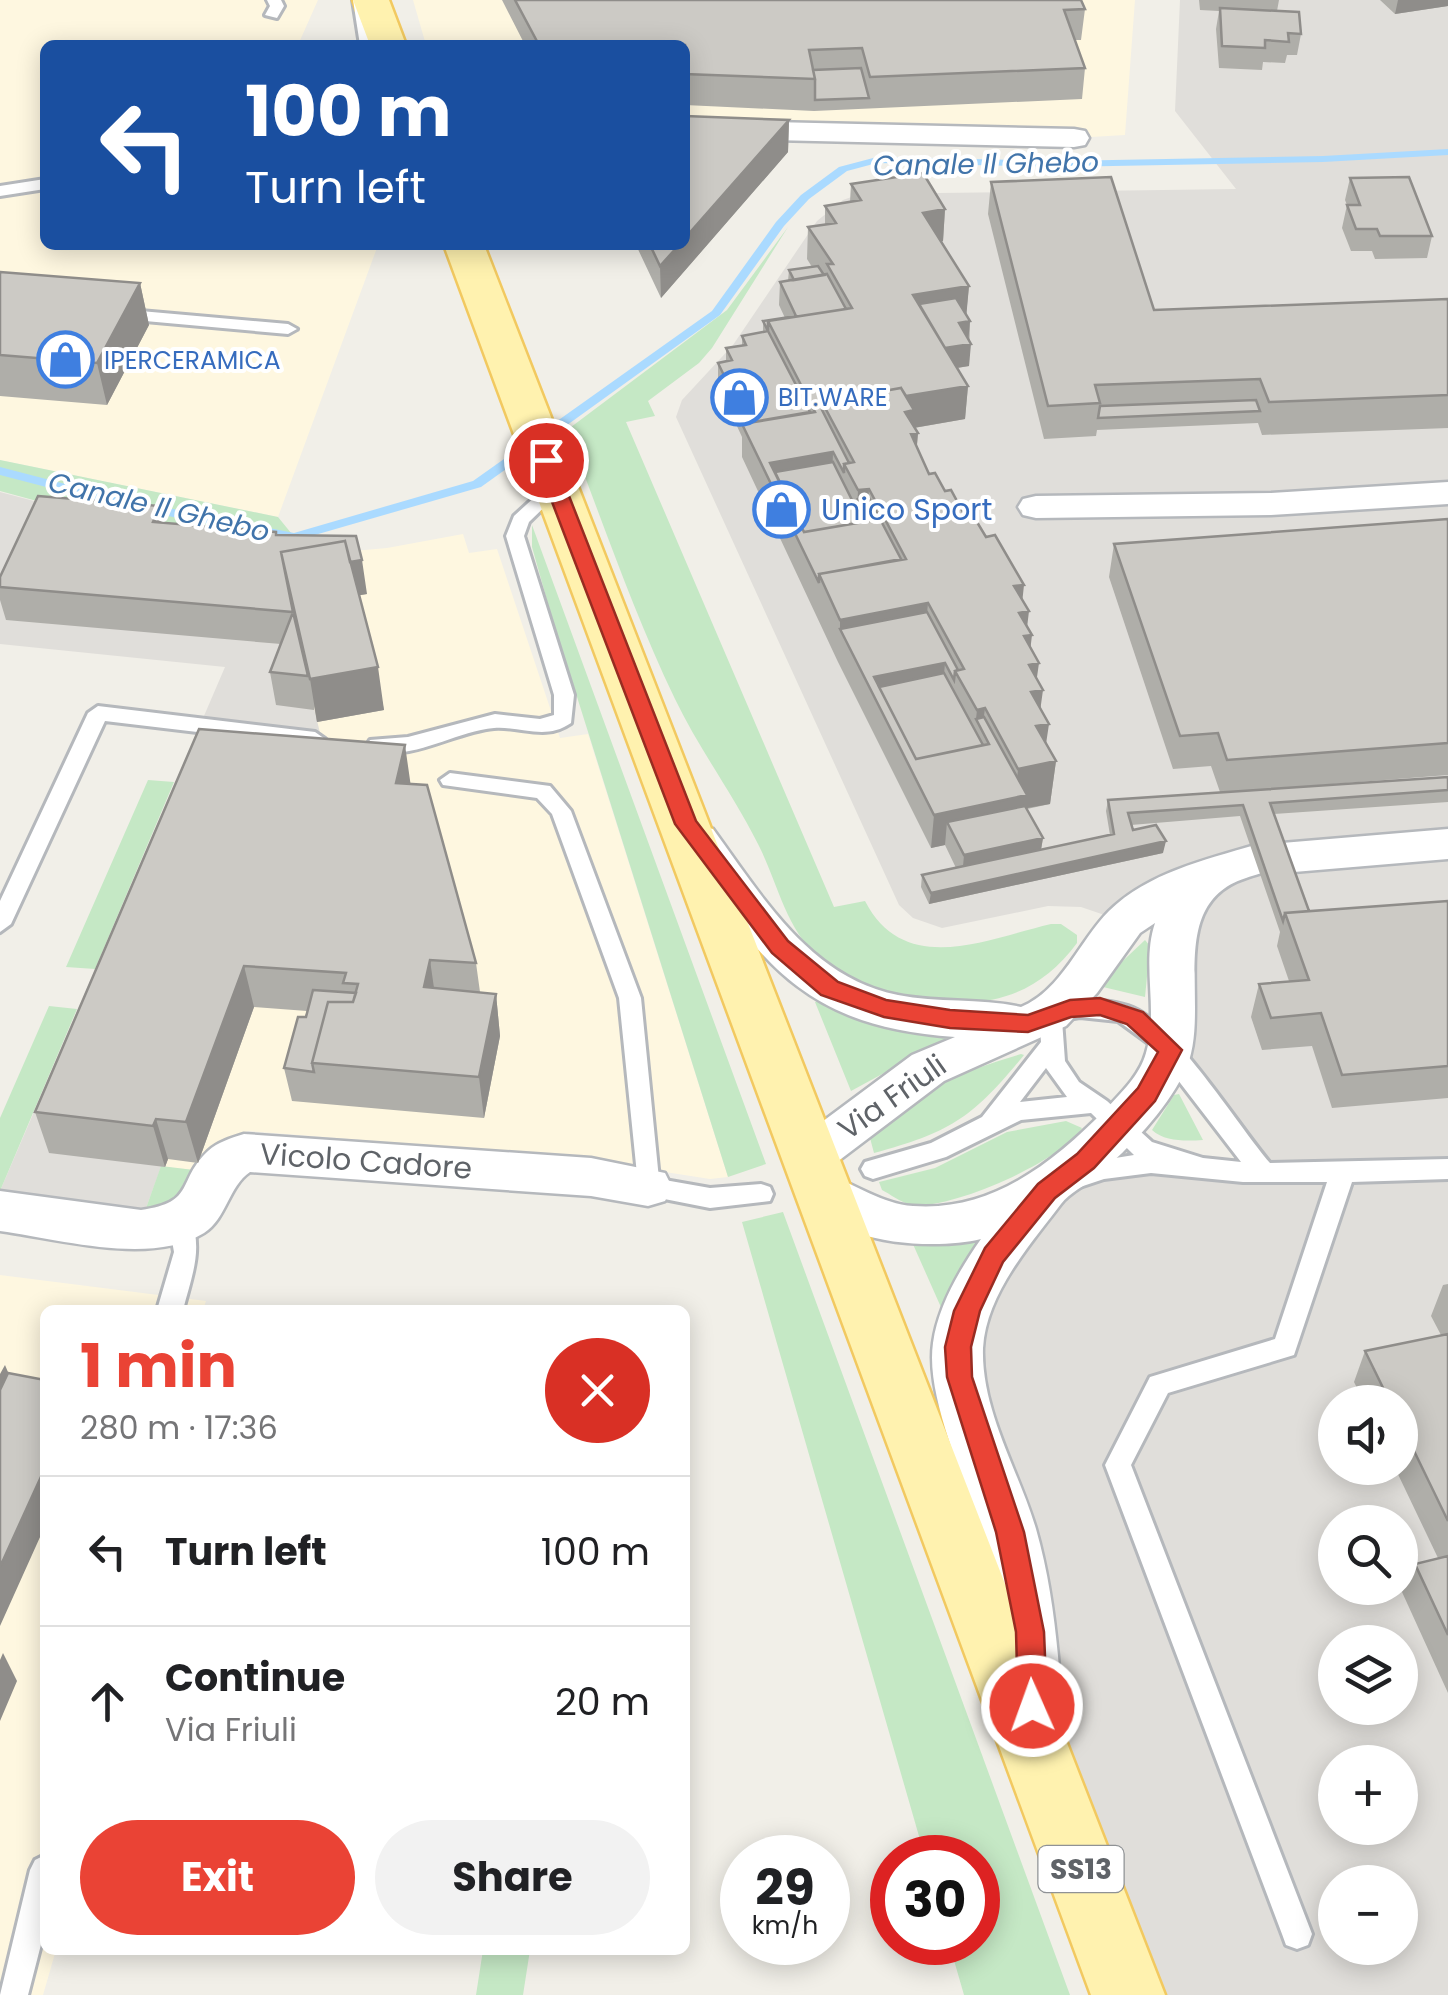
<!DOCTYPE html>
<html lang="en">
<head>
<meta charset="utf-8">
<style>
	body { margin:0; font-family:Poppins,sans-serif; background:#f2f2f2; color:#202124; height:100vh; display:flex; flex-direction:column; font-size:38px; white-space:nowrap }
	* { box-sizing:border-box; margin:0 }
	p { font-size:32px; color:#757577 }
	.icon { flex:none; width:55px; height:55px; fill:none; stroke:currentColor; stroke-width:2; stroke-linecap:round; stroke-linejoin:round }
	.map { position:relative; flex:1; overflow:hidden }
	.details { position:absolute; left:40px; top:1305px; width:650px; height:650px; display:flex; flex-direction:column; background:#fff; border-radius:15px; box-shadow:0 5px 25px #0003 }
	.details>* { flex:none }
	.guide { position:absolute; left:40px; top:40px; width:650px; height:210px; border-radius:15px; box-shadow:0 5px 25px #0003; background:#1a4fa0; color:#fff; overflow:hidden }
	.controls { position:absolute; left:1318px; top:1385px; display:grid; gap:20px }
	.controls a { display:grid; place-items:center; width:100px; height:100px; border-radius:50%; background:#fff; box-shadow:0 5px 25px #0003; font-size:50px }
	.speed { position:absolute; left:720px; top:1835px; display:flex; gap:20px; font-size:50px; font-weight:700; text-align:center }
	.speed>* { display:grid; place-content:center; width:130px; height:130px; border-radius:50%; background:#fff; box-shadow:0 5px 25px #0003; line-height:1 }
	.speed small { font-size:25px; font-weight:400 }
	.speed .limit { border:15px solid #d22; background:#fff; color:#111 }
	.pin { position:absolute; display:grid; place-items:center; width:85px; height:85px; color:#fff; margin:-42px; border:5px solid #fff; border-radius:50%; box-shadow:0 2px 10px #0007 }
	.me { position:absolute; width:110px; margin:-55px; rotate:358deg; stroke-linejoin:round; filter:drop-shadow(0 0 8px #0008) }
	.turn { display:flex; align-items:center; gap:35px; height:210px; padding:0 40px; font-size:45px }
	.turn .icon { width:130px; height:130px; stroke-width:2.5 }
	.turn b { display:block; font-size:70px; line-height:85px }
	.round { display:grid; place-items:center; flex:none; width:105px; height:105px; border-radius:52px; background:#f2f2f2 }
	.summary { display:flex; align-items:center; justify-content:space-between; height:170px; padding:0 40px }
	h1 { font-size:60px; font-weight:700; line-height:75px; color:#ea4335 }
	.primary-button { display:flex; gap:20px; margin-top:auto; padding:20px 40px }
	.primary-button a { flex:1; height:115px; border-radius:60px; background:#ea4335; color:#fff; font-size:40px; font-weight:700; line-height:115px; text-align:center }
	.primary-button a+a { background:#f2f2f2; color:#202124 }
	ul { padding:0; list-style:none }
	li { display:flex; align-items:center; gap:30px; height:150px; padding:0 40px; border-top:2px solid #e0e0e0 }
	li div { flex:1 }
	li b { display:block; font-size:38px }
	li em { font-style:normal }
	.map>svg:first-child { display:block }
</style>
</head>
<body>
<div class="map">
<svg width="1448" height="1995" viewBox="0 0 1448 1995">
	<rect width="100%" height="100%" fill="#f1efe8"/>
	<path fill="#fef7e0" d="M0,0H318L298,45H45V245H378L278,517L0,460Z
		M413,0H1135L1125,135L1074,138L685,123V45H426Z
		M463,534L469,553L497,549L560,738L588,734L728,1177L710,1179L556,1155L248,1131L212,1146L199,1158L194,1170L165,1167L319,753L282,565L309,555L387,548Z
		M0,1275L206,1301L203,1310H45V1950H56L43,1995H0Z"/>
	<path fill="#e0deda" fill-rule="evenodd" d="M1180,0H1448V1995H1128L959,1377L994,1255L1133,1141L1263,1173L1171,1050L1179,914L1125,922L1081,907L1048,906L942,928L913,918L899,905L676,417L682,400L733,345L817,221L843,200L860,194L1236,189L1175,111ZM1335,1402H1400V1468H1335ZM1335,1522H1400V1588H1335ZM1335,1642H1400V1708H1335ZM1335,1762H1400V1828H1335ZM1335,1882H1400V1948H1335Z
		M0,492L155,533L299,645L325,754H319L168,1159L165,1167H161L145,1211L0,1191L225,667L0,644Z"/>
	<path fill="#c5e8c5" d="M788,227L712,348L699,363L648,401L655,416L626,422L834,907L865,901C905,978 987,939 1051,924H1061L1077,935V943C1046,985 1006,1005 953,1002C907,999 854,990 818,957C785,927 778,883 758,844C733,794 699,749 675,699C633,612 602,519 567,430L727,310Z
		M0,460L278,517L309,555L155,533L0,491Z
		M532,525L766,1164L728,1177L550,611L532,547Z
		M148,780L174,782L95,969L66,967Z
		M1145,940L1150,946L1145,997L1103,987L1111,972Z
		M818,1001L878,1022L952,1036L851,1091L815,1002Z
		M49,1006L77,1009L0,1191V1118Z
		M1021,1054L1024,1055C973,1117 952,1132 874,1153L870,1138C911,1091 963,1071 1021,1054Z
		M1179,1094L1203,1140C1186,1141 1165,1142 1152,1130L1174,1095Z
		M1066,1121L1082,1128C1064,1160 946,1213 909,1204C900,1202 890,1194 882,1190L879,1182L935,1168L1007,1132Z
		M161,1166L194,1170L176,1202L145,1211Z
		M783,1212L1070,1995H964L949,1943L978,1942V1858L925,1857L742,1222Z
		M984,1235L944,1314L912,1242Z
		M483,1950H530L523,1995H476Z"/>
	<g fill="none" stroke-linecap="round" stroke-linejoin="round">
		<path fill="#aadaff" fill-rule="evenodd" d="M1448,149V155L1323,162L1060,167L877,163L847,171L809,199L784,226L720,315L481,487L294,541L123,507L0,475V467L123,499L294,533L473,481L712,311L776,222L801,195L839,167L877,157L1060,161L1323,156Z"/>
		<defs>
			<path id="service" d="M267,0H281L284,6L277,18L265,15L270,6Z
				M353,0H367L374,45H360Z
				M45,179V189L0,196V186Z
				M118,309L288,324L297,329L288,334L112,318V310Z
				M556,481L565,487L529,522L524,536L574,695L571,723C545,741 522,726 494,728C452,732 413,762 370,750L367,745L370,740L408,737L495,714L540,719L554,715V695L506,536L514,516L550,483Z
				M98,706L315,732L325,739L315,746L105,721L11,924L0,932V901L88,713Z
				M450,773L550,786L571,811L641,998L659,1179L710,1188L761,1184L770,1187L773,1194L770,1201L710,1208L639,1194L619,998L552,814L537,798L443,785L440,780Z
				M1080,1000C1098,1000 1116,1001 1133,1008C1177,1027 1236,1123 1270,1163L1448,1159V1179L1352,1182L1294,1355L1168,1393L1131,1465L1312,1934L1308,1945L1297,1949L1286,1945L1282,1934L1105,1465L1150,1377L1275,1339L1327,1182H1243L1151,1173L1104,1179L1077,1188L1069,1185L1065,1178L1069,1171L1103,1160L1134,1155L1091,1113L1021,1120L946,1157L873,1179L865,1176L861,1169L865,1162L931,1143L982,1117L1041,1042L1039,1014L1042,1008ZM1080,1017L1118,1021L1151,1045L1241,1162L1203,1158L1152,1142L1107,1101L1079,1082L1065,1061L1062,1020ZM1046,1068L1067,1097L1020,1102Z
				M181,1214L190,1217C204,1249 191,1278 183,1310H157L174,1252L169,1224L172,1217Z
				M45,1855V1929L28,1995H0L30,1870L35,1860Z"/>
			<path id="minor" d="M685,120L1074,129L1085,131L1089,138L1085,145L1074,147L685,138Z
				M1448,482V504L1271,515L1036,518L1023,515L1018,507L1023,499L1036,496L1271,493Z
				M698,825L713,829C762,896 810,978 898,995C938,1003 982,998 1021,1007C1062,990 1079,941 1109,911C1148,873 1204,860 1255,845L1266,848L1282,843L1448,829V859L1282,873C1269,869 1259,874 1246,878C1161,905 1215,1013 1184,1073C1164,1113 1131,1146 1097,1176C1086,1185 1069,1193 1061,1204C1030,1245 986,1294 983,1348C981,1411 1019,1471 1036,1529C1048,1571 1054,1613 1058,1656C1060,1682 1064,1706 1053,1730L1033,1738L1013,1730C995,1689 1001,1619 992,1571C979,1505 924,1406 933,1343C938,1306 960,1269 981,1239C932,1251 829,1244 803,1194L810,1180L827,1175C856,1184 882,1204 913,1206C992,1212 1054,1162 1106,1109C1121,1093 1140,1075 1146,1053C1159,1011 1141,964 1155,923L1140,933L1097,993L1066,1026L944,1081L829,1168L812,1174L795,1168L788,1155L795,1142L912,1055L955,1037C803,1026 765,965 683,851L677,840L683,829Z
				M244,1134L591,1158L665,1173L672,1187L665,1201L648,1206L591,1196L250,1172C228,1187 227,1218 204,1233C151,1266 59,1239 0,1231V1191L141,1210C197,1202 176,1181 208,1151C218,1142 231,1138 244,1134Z"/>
			<path id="primary" d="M353,0H389L406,45H370Z
				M444,245H484L1165,1995H1091Z"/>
		</defs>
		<use href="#service" stroke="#b5b8bc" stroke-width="6"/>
		<use href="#minor" stroke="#b5b8bc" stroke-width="5"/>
		<use href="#primary" stroke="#f2c960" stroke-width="5"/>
		<use href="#service" fill="#fff" fill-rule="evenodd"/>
		<use href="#minor" fill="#fff" fill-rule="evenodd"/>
		<use href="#primary" fill="#fff2af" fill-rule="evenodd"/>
	</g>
	<path fill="#afaea9" d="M502,0H1081L1085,9L1081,40H1075L1085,68L1082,99L814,111L685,105V45H525Z
		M1199,0H1279L1277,11L1301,34L1297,55H1287L1285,63L1263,62L1262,70L1219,68L1216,29L1219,11L1200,10Z
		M1380,0H1448V6L1395,14Z
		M789,120L788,152L661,298L636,245H685Z
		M1350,178L1432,236L1427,258L1375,259L1372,251H1351L1342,228L1347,205L1345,200Z
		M991,182L1154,310L1448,299V428L1262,435L1258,423L1097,430L1096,436L1044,439L988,214Z
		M851,184L945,209L943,241L941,242L969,286L966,315L970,321L969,366L957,368L968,386L965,419L914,428L918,433L917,446L929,474L964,514L1022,600L1037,679L1046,743L1056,761L1050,804L1027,809L1043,838L1041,850L1110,835L1106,811L1108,800L1220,792L1211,766L1173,769L1109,577L1114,544L1448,519V775L1282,788L1448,777V802L1274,814L1309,911L1448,901V1098L1332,1108L1312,1046L1262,1050L1251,1017L1259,984L1289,981L1277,946L1280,932L1240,816L1131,825L1133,830L1163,853L929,904L921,887L922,875L956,868L945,845L931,848L838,662L742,457V437L718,385V363L726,361V348L742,346V336L763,332V321L785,318L779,305L780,282L788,281L789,270L812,267L807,259L808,227L825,224V206L850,202Z
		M0,272L140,283L149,325L107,405L0,396Z
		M163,523L276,535L367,594L359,595L384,710L317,722L314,706V710L276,705L270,672L281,644L6,620L0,600V577Z
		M411,784L476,963L480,992L496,994L500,1036L484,1118L292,1101L284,1068L307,1011L254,1007L198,1163L168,1159L165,1167L49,1153L35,1112Z
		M1448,1284V1693L1402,1592L1415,1564L1438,1558L1395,1468H1400V1402H1364L1354,1382L1365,1351L1441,1335L1431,1316L1443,1285Z"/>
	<path fill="#8f8d8a" d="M1398,0H1448V6L1395,14Z
		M789,120L788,152L661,298L660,266L679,245H685V238Z
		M945,209L943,241L921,245L923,213Z
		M140,283L149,325L107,405L97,363Z
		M969,286L966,319L925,326L913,295Z
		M970,321L968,344L959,323Z
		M971,344L969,366L937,371L938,349Z
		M968,386L965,419L913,428L918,433L914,475L826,410Z
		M833,452L832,485L780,494L770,463Z
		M869,489L867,518L858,499L856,533L858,490Z
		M160,506L167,540L153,522Z
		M362,560L367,594L355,596L350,562Z
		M1024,585L1021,613L1029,611L1026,636L1032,635L1027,677L1014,586Z
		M928,603L924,645L840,629V620Z
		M945,663L942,697L884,708L874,677Z
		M1039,663L1035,691L1043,690L1038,726L1049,724L1043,764L1056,761L1050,804L947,822L945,845L931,848L934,815L1015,798L1029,665Z
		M378,667L384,710L317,722L310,679Z
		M985,708L982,731L976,719L977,710Z
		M405,745L411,787L396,783Z
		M1043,838L1039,861L962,878L964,855Z
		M1166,841L1163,853L929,904L931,893Z
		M430,960L436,1002L424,987Z
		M244,966L254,1007L198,1163L186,1122Z
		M496,994L500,1036L484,1118L479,1077Z
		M156,1119L168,1159L165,1167L153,1126Z
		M5,1365L21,1403L0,1447V1374Z
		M45,1468V1526L0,1626V1567Z
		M3,1653L17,1681L0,1721V1660Z"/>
	<path fill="#cccac5" stroke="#8f8d8a" stroke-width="2.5" d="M515,0H1081L1085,9L1064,10L1085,68L870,77L862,48L809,50L815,79L685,74V45H539Z
		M1220,8L1299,12L1301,34L1288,33L1289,42L1265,40V48L1222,46Z
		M861,68L869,98L815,100V79L813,70Z
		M685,116L789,120L685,238Z
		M923,173L945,209L923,213L969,286L913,295L968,386L906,396L901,388L822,402V410L849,463L844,464V473L833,452L770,463L804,532L869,521L858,499L869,498L901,559L819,574V583L742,424L815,412L768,321L852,308L827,264H833L808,227L836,223L825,206L861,200L851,184Z
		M1111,177L1154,310L1448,299V395L1269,402L1260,379L1095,385L1100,403L1048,406L991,182Z
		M1409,177L1432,236H1380L1377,229H1356L1347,205H1360L1350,178Z
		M650,245H679L660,266Z
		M818,266L824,275L794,280L789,270Z
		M0,272L140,283L97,363L0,355Z
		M827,274L846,309L768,321V331L763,321L796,316L780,282Z
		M956,298L970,321L959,323L971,344L945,348L919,304Z
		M768,331L810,412L747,423L718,363L732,360L726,348L746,345L742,336Z
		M901,388L914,410L905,412L918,433L911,434L929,474L935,473L945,491L951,490L964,514L971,512L986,537L995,535L1024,585L1014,586L1029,611L1019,613L1032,635L1024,636L1039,663L1029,665L1043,690L1031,692L1049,724L1036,726L1056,761L1018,769L985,708L977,710L955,671L964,669L928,603L840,620L819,574L906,559L869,489L858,490L844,464L854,462L822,402Z
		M1256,400L1260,411L1098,418L1100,406Z
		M833,462L863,522L804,532L775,472Z
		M38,496L160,506L153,522L276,532V535L356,536L362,560L350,562L345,541L281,552L293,612L0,587V577Z
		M1448,519V743L1227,760L1218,733L1180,736L1114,544Z
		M345,541L378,667L310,679L281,552Z
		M293,612L308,676L270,672Z
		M927,612L958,670L955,671L954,680L945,663L874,677L916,759L989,744L976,719L984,717L1027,795L934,815L840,629Z
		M944,673L983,745L916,759L879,687Z
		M199,729L405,745L396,783L427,785L476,963L430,960L424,987L496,994L479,1077L312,1063L328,1002H353L358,984L343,983L346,973L244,966L186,1122L156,1119L153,1126L35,1112Z
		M1448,777V790L1270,803L1309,911L1285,913L1283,921L1243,805L1128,813L1133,830L1156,825L1166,841L931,893L922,875L1114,834L1108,800Z
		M1025,806L1043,838L964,855L947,822Z
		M1448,901V1066L1342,1075L1321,1013L1271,1018L1259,984L1309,980L1285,913Z
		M313,990L356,993L353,1002H328L312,1063L314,1072L284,1068L298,1017H306Z
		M1448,1334V1521L1400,1422V1402H1390L1365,1351Z
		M8,1373L45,1380V1468L0,1567V1390Z
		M1448,1556V1635L1415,1564Z"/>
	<path fill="#ea4335" stroke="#982c22" stroke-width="2.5" d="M546,454L555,460L696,821L788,941L838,982L886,1000L950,1010L1028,1015L1070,1000L1100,998L1143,1012L1182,1050L1155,1101L1094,1168L1055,1198L1003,1262L980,1311L971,1347L972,1377L1024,1532L1044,1632L1047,1706L1043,1715L1032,1719L1022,1715L1018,1706L1016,1632L996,1532L947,1377L945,1347L954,1311L985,1248L1038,1184L1077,1154L1138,1088L1158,1052L1127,1024L1100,1015L1071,1017L1028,1032L950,1028L884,1017L821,995L772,953L675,824L536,460Z"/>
	<defs>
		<symbol id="shop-ring" viewBox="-11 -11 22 22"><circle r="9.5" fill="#fff" stroke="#3f7fe0" stroke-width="1.5"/><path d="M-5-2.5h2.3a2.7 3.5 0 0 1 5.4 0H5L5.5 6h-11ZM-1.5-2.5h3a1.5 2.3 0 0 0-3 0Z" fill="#3f7fe0"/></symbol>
	</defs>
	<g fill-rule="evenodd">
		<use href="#shop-ring" x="34" y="328" width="63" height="63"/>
		<use href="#shop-ring" x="708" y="366" width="63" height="63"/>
		<use href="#shop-ring" x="750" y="478" width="63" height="63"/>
	</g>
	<g text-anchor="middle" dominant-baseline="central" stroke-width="8" stroke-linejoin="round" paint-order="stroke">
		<g font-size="25" fill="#366cbe" stroke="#fff" text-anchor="start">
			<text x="104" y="360">IPERCERAMICA</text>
			<text x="778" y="397">BIT.WARE</text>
		</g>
		<g font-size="28" font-style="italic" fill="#4174aa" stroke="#fff">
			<text transform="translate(986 164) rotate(-1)">Canale Il Ghebo</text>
			<text transform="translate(159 507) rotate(13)">Canale Il Ghebo</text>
		</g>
		<rect fill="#fff" stroke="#8f9295" stroke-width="2.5" x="1038.5" y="1846" width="85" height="46" rx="8"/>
		<g font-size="28" font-weight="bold" fill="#5f6368">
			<text x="1081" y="1869">SS13</text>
		</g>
		<g font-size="30" fill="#366cbe" stroke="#fff" text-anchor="start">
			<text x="821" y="509">Unico Sport</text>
		</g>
		<g font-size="30" fill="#5f6368" stroke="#fff">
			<text transform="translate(892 1097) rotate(-35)">Via Friuli</text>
			<text transform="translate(366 1161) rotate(4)">Vicolo Cadore</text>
		</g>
	</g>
</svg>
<div class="controls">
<a><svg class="icon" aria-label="sound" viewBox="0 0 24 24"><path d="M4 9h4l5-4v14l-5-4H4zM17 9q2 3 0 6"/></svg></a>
<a><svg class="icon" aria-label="search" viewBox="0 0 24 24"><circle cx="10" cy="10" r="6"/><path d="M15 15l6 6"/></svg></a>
<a><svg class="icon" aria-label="layers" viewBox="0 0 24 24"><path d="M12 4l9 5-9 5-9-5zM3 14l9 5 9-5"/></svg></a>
<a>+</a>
<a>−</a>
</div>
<div class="speed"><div>29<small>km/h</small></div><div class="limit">30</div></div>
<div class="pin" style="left:546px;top:460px;background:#d93025"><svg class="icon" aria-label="arrive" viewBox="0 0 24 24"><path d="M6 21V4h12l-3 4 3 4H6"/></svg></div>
<svg class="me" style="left:1032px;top:1706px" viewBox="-20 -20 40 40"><circle r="17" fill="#ea4335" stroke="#fff" stroke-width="3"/><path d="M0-11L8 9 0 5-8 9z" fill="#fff"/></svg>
<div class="guide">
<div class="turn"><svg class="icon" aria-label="left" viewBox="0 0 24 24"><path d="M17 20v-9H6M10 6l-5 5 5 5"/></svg><div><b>100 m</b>Turn left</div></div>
</div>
<section class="details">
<div class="summary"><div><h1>1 min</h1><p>280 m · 17:36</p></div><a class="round" style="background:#d93025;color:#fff"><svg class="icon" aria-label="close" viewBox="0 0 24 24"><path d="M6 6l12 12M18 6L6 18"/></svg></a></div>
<ul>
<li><svg class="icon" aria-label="left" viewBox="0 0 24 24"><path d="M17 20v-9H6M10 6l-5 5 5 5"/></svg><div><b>Turn left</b></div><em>100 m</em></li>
<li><svg class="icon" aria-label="ahead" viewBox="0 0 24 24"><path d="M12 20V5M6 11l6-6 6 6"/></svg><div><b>Continue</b><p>Via Friuli</p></div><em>20 m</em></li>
</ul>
<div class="primary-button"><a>Exit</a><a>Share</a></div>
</section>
</div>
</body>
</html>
